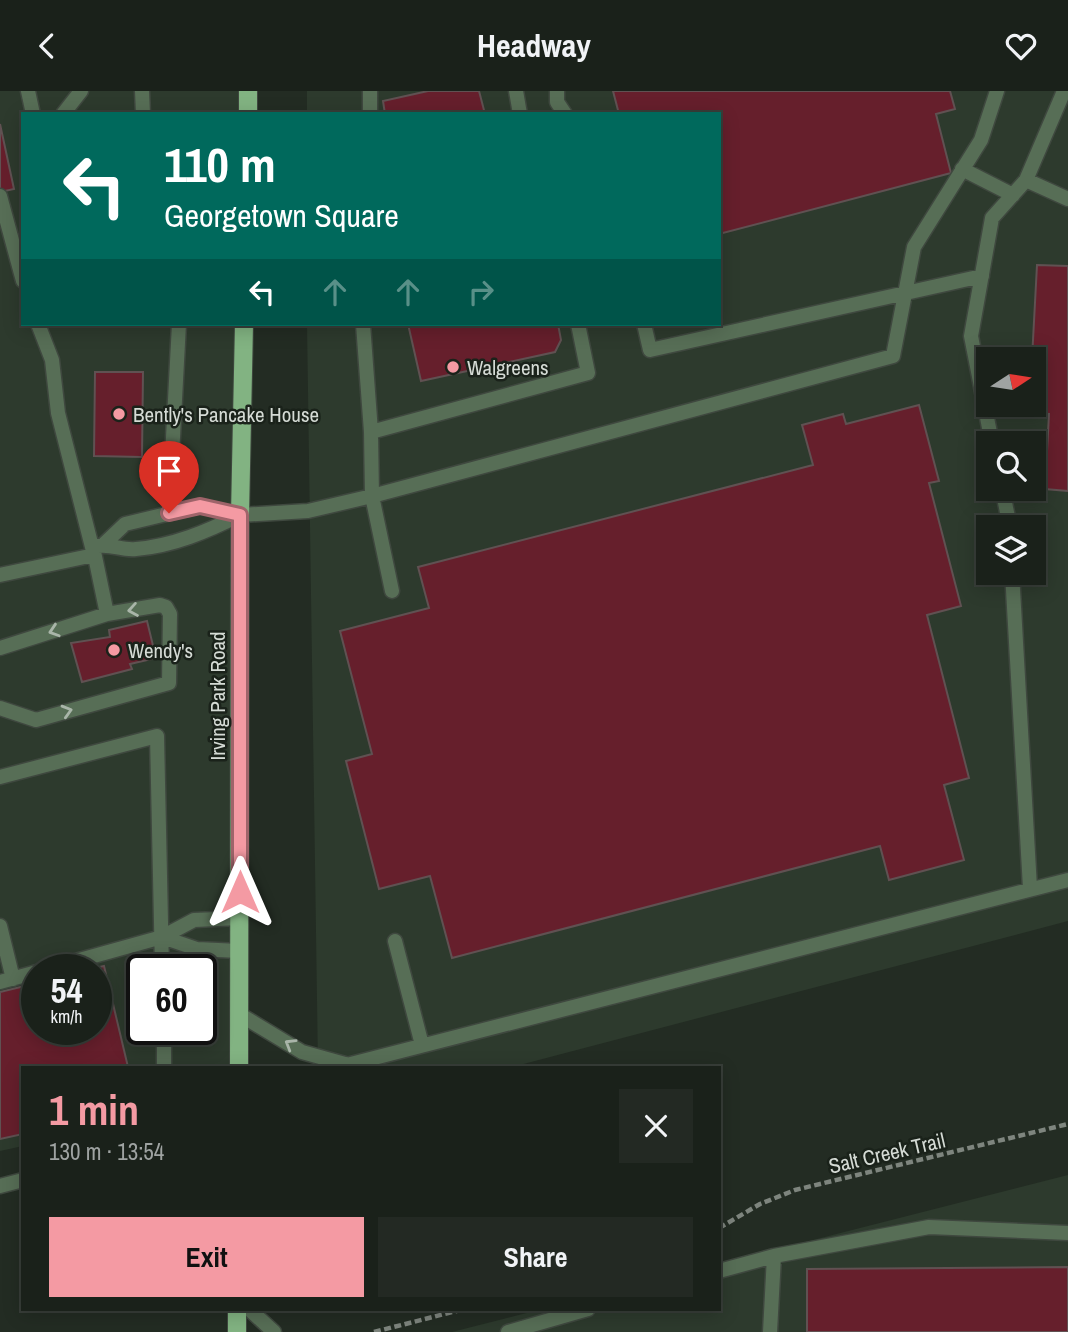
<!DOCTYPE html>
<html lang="en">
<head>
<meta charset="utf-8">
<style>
	body { margin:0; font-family:"Archivo Narrow",sans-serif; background:#232923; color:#f1f3f6; height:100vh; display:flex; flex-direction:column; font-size:26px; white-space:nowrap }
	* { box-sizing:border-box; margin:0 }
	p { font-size:23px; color:#9fa3a2 }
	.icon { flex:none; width:38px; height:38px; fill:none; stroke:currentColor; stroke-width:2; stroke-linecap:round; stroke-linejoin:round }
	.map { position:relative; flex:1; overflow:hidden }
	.details { position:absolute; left:21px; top:975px; width:700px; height:245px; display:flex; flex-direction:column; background:#1a211a; border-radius:0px; box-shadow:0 4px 18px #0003,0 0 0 2px #383e39 }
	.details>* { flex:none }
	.guide { position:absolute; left:21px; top:21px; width:700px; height:214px; border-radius:0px; box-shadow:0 4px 18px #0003,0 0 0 2px #383e39; background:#00695c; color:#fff; overflow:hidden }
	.needle { width:46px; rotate:78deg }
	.tools { position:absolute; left:976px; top:256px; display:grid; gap:14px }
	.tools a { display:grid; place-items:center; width:70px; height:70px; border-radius:0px; background:#1a211a; box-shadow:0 4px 18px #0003,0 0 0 2px #383e39; font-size:35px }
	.speed { position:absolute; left:21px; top:863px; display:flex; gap:14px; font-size:35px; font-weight:700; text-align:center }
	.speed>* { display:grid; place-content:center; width:91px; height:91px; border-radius:50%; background:#1a211a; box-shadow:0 4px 18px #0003,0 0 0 2px #383e39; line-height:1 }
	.speed small { font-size:18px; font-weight:400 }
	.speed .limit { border:4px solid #111; border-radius:10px; background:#fff; color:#111 }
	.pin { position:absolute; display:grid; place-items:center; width:60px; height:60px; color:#fff; margin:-72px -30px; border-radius:50% 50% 50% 0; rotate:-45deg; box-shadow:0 0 7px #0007 }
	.pin .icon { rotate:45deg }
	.me { position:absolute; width:77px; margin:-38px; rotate:0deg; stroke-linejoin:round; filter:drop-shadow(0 0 5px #0008) }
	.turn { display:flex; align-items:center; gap:24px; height:147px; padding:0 28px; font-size:32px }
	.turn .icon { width:91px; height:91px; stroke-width:2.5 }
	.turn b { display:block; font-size:49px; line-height:60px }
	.lanes { display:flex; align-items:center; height:66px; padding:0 28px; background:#0003; justify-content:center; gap:35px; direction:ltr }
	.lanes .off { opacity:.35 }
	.round { display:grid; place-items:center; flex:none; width:74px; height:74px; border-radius:0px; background:#232923 }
	.overview { display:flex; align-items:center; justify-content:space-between; height:119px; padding:0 28px }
	h1 { font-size:42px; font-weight:700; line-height:52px; color:#f49aa3 }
	.action { display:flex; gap:14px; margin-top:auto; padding:14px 28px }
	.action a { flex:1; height:80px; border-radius:0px; background:#f49aa3; color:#111; font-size:28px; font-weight:700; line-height:80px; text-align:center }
	.action a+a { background:#232923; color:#f1f3f6 }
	header { display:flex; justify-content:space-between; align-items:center; height:91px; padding:0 28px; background:#1a211a; font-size:32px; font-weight:700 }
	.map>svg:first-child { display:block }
</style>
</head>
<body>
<header><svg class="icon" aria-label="back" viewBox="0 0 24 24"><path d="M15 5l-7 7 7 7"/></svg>Headway<svg class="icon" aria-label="heart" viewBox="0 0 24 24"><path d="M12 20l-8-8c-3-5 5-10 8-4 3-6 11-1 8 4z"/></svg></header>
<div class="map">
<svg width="1068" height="1241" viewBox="0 0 1068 1241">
	<rect width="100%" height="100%" fill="#232c23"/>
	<path fill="#2d3a2d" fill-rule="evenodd" d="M0,0H241V23H23V233H239L232,976H23V1055L0,1060ZM37,878H96V938H37ZM142,878H201V938H142Z
		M307,0H1068V830L512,976H318L307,233H719V23H307ZM989,268H1034V313H989ZM989,352H1034V397H989ZM989,436H1034V481H989Z
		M1068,1084V1241H452L542,1218H719V1173Z"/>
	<path fill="#661f2c" stroke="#605152" stroke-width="2" d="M428,0H479L485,23H385L383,10Z
		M613,0H950L955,18L936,23L951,82L719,143V23H619Z
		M0,33L14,98L0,101Z
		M1037,174L1068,175V400L1045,398L1049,323L1030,322V313H1034L1032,268Z
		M408,233H558L561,249L555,261L421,290Z
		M95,281H143L142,366L94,365Z
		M919,314L939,390L929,392L961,515L927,524L969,687L944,694L964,769L889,789L880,755L452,867L430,785L379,798L346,670L372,663L340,540L429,517L418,476L813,374L802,334L843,323L846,333Z
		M147,530L156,567L130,573L132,578L82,591L71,552L110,546L109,539Z
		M104,875L128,976H23V1043L0,1048V901L37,892V938H96V878H91Z
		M1068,1176V1241H807V1178Z"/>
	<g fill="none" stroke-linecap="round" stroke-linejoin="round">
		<defs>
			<path id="lane" d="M28,0L33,23
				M142,0L143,23
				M516,0L520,23
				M557,0V11L565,23
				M63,23L81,0
				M370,23V0
				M962,78L1013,104
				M1026,89L1068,108
				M0,105L23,190
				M38,233L52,269L58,322L94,464
				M363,233L371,341
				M644,233L650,259L982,185
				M992,352L971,245L992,127L1026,89L1064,0
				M1002,397L1010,436
				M169,422L179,233
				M105,452L125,433L200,415L240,424L308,420L372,405L371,341L588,282L578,233
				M93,456L107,523
				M1012,481L1030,797
				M0,484L94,464L93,456C109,451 121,460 136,458C173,455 208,440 240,424
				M392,500L372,405L893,265L914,156L981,49L997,0
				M0,557L107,523L160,514L166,516L170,523L169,592L36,629L0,617
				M0,686L157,645L162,878
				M0,835L13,888
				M162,846L197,858L239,860
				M395,850L422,954
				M47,878L162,846L194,829L240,827
				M0,891L37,881
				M239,923L302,961L345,973
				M164,938V976
				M339,976L1068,789
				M719,1180L774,1165L929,1136L1068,1142
				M249,1218L274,1241
				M508,1241L588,1218
				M770,1241L774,1165"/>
			<path id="street" d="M0,1095L23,1089"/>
			<path id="primary" d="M248,23V0
				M239,976L240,424L244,233
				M237,1241V1218"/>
		</defs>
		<use href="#lane" stroke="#3f483f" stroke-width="17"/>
		<use href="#street" stroke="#3f483f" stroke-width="17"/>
		<use href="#primary" stroke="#3f483f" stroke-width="20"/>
		<path stroke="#7e857e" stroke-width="4.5" stroke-dasharray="7 3.5" stroke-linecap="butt" d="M719,1137L760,1113L795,1099L1068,1033
			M374,1241L464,1218"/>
		<use href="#lane" stroke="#576e56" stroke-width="14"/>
		<use href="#street" stroke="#576e56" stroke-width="14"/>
		<use href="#primary" stroke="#82b382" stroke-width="18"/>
	</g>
	<defs><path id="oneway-chevron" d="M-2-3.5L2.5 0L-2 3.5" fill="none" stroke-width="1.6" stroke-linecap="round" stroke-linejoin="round" transform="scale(1.75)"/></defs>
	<g stroke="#a9b5a9">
		<use href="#oneway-chevron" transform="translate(133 519) rotate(170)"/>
		<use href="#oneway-chevron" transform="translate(54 540) rotate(162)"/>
		<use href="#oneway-chevron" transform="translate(67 620) rotate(-16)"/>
		<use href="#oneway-chevron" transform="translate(290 953) rotate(-149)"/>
	</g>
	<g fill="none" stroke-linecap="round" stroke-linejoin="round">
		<defs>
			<path id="route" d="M169,422L200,415L240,424V801"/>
		</defs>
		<use href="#route" stroke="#9f646a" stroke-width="18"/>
		<use href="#route" stroke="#f49aa3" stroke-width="12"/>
	</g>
	<g fill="#f49aa3" stroke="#1a221a" stroke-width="2.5">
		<circle cx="453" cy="276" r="7"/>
		<circle cx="119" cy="323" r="7"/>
		<circle cx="114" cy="559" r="7"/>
	</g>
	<g text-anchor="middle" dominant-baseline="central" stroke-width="5" stroke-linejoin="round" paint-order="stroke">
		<g font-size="21" fill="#d5dbd5" stroke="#1a221a" text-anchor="start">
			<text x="467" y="276">Walgreens</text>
			<text x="133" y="323">Bently's Pancake House</text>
			<text x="128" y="559">Wendy's</text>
		</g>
		<g font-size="21" fill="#d5dbd5" stroke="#1a221a">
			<text transform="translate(217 605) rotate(-90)">Irving Park Road</text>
			<text transform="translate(887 1062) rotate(-13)">Salt Creek Trail</text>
		</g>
	</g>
</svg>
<div class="tools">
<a><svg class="needle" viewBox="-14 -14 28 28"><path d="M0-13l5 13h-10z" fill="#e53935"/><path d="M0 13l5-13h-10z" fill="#9fa3a2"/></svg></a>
<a><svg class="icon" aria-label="search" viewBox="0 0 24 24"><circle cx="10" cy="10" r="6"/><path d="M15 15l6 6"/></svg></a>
<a><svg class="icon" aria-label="layers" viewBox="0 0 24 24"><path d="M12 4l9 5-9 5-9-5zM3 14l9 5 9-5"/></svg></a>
</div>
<div class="speed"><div>54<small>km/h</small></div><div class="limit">60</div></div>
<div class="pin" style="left:169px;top:422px;background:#d93025"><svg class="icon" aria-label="arrive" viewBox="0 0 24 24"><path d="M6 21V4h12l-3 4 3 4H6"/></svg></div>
<svg class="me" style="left:240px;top:801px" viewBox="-20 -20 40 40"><path d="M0-17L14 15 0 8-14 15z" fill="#f49aa3" stroke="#fff" stroke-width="4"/></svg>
<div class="guide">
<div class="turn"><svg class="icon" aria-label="left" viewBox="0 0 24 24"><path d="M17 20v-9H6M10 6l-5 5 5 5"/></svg><div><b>110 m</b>Georgetown Square</div></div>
<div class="lanes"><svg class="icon" aria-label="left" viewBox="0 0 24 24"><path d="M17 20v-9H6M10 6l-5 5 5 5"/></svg><svg class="icon off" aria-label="ahead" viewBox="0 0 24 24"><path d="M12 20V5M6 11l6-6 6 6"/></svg><svg class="icon off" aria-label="ahead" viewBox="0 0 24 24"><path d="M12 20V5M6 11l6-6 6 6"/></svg><svg class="icon off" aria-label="right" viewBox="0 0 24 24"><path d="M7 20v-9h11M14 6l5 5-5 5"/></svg></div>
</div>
<section class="details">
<div class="overview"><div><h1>1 min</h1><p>130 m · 13:54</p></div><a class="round"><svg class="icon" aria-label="close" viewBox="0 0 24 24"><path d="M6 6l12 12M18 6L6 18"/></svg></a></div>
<div class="action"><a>Exit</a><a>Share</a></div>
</section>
</div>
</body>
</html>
